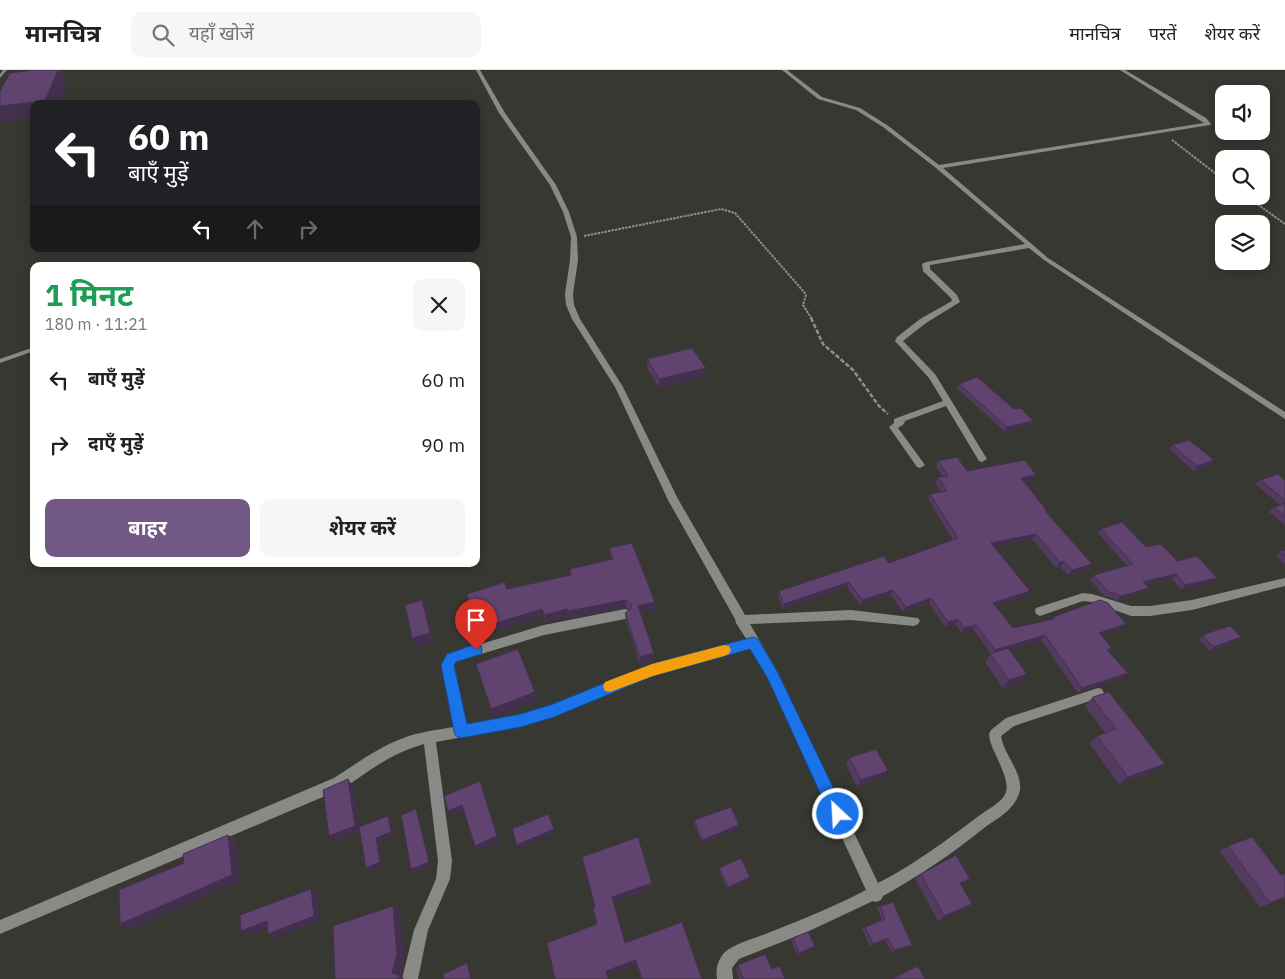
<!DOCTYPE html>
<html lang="hi">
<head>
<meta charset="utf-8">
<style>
	body { margin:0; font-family:"IBM Plex Sans","Noto Sans Devanagari",sans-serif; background:#f6f6f6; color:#202124; height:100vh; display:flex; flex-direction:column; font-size:19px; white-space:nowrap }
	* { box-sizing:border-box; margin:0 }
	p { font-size:16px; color:#757577 }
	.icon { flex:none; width:28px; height:28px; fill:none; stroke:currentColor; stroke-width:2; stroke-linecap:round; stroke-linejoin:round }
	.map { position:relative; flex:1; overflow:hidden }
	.sheet { position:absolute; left:30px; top:192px; width:450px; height:305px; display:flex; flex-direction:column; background:#fff; border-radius:10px; box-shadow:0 2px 12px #0003 }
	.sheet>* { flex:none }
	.hud { position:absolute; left:30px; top:30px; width:450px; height:152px; border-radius:10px; box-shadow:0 2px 12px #0003; background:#202124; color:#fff; overflow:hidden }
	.controls { position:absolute; left:1215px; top:15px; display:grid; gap:10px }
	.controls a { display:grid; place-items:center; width:55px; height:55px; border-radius:10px; background:#fff; box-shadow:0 2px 12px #0003; font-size:25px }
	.pin { position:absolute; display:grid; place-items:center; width:42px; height:42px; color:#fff; margin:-51px -21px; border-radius:50% 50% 50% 0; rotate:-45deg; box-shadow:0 0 5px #0007 }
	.pin .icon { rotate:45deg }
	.me { position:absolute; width:55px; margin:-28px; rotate:335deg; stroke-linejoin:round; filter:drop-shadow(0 0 4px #0008) }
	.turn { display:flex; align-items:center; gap:18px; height:105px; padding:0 15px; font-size:22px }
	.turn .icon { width:65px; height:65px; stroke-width:2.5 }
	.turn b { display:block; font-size:35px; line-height:42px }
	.lanes { display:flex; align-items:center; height:48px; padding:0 15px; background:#0003; justify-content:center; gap:25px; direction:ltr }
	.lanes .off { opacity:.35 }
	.round { display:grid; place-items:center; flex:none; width:52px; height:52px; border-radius:10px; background:#f6f6f6 }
	.head { display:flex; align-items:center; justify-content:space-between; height:85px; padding:0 15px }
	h1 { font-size:30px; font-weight:700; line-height:38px; color:#1e9e55 }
	.cta { display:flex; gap:10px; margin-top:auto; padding:10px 15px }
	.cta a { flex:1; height:58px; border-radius:10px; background:#725884; color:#fff; font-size:20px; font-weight:700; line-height:58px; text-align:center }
	.cta a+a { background:#f6f6f6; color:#202124 }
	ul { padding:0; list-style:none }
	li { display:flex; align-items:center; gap:15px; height:65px; padding:0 15px }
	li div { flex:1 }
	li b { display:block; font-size:19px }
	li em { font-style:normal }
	header { display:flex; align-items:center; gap:30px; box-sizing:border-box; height:70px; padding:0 25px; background:#fff; border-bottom:1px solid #e0e0e0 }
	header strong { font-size:24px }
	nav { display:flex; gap:28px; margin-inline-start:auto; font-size:18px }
	.search { width:350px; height:45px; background:#f6f6f6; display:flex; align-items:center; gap:12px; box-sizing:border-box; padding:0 18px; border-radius:10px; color:#757577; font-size:19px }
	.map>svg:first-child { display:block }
</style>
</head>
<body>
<header>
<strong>मानचित्र</strong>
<div class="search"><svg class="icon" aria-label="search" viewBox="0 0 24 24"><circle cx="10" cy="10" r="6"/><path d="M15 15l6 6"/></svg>यहाँ खोजें</div>
<nav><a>मानचित्र</a><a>परतें</a><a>शेयर करें</a></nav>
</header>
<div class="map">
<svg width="1285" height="909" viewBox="0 0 1285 909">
	<rect width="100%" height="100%" fill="#383832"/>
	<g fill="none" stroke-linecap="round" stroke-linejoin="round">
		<path stroke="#908f8b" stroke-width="2" stroke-dasharray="2.5 1" stroke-linecap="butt" d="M1172,70L1224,110
			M1246,126L1285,154
			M584,166L721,139L735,143L804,222L806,225L803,235L812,249"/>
		<path stroke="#908f8b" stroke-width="2.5" stroke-dasharray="4.5 2" stroke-linecap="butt" d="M811,248L823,274L853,300L879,336L888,344"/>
		<path fill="#898986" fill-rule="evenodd" d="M34,277V281L0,293V289Z"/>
		<path fill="#898986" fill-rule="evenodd" d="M3,0H7L0,8V4Z
			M476,0H480L505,43L556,115L569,142L577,167L578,190L573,224L574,235L580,249L623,317L678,429L745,545L851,540L918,548L920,551L918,554L914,556L851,550L750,554L777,601L878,813C915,794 947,770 980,745C988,739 1003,732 1006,722C1010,709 994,684 990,671L989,664L991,660L1006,648L1098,618L1102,619L1104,623L1102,627L1014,656L1001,666C1004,685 1022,701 1020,720C1019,726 1015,733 1011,737C1004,746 993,751 984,758C952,784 919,806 883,826L881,830L876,832L873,831L807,862L739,889L732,898L733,909H717C715,898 719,885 729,879C740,872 756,868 768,863C801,850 835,836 866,820L769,609L752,578L653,605L554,647L521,656L436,672L452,791L450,809L428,860L418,909H402L414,860L436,809L438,791L424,674C392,683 370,700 344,718L0,864V850L334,708C356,694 377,678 401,669C418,662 436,660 454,657L441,595L447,584L544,555L625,539L629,541L631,544L629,547L625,549L544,565L455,592L453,595L466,654L521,644L553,636L652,595L747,570L736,553L735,549L668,430L615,317L572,249L566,235L565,224L570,190L571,167L563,142L550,115L499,43Z
			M782,0H787L822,27L860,38L887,55L939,95L1204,53L1120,0H1125L1206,48L1211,54L1210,55L943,98L1048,188L1285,342V349L1044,190L1029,178L930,195V199L957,225L960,232L926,253L903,271L935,304L987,389L982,392L979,391L946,336L905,351L904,354L898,358L925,395L920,398L917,397L889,357L894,353V349L943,331L929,308L895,271L897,267L920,249L952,231L951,228L923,201L922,194L926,192L1025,174L936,98L883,57L856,40L818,29Z
			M1285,508V516L1192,540L1150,546H1131L1092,532L1083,531L1040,546L1036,544L1035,541L1036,538L1083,523L1092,524L1131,536H1150L1192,530Z"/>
	</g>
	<path fill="#533a5f" d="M647,289L705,307L659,318L647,298Z
		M959,314L1031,355L1005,362L957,318Z
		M1172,375L1214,390L1210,395L1194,401L1169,379Z
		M938,391L967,401L1033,410L1024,412L1047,441L1046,442L1088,499L1068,505L1060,497L1056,498L1032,469L994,477L1030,521L1027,526L995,536L1013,558L1051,550L1053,547L1121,558L1101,566L1112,578L1109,581L1123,608L1078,623L1041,570L1009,580L1027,604L1021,612L1003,618L985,592L991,584L973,559L962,563L955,554L945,557L929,533L903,542L891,525L860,535L847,517L783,539L778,526L779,521L889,493L953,470L928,429L930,424L941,422L935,413L938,407H943L936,396Z
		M1260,410H1285V455L1269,442L1274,437L1280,435L1255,414Z
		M1101,459L1146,477L1217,508L1213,512L1181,520L1172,509L1146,515L1149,518L1145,522L1117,530L1104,526L1090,510L1094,505L1127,496L1098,463Z
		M609,478L655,532V540L641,543L654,583V590L640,594L626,551L625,543L630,541L626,537L569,548L568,546L546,553L544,546L479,566L507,519L570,505V499L611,489L610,486Z
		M1285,480V494L1276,486L1280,481Z
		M1203,566L1241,567L1236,571L1210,581L1199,570Z
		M1093,627L1156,700L1119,714L1089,673L1097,666L1105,663L1085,636L1086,634Z
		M849,688L884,707L857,717L846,695Z
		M694,750L738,758L702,773L694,754Z
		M1228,776L1285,828L1260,837L1219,781Z
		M719,798L749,810L727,819L719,801Z
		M921,804L970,809L961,815L965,839L938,851L915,809Z
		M652,818L613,832L625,873L702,909H641L636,894L606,905L597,854L593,838Z
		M880,836L909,877L892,883L885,870L870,876L862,859L865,857L882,850L877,838Z
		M793,868L815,876L813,878L797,885L791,870Z
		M738,895L772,899L785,909H739L736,899Z"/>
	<path fill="#43304e" d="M58,0H61L67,12L58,34H34V48L1,52L0,51V36Z
		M706,298L705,307L659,318V309Z
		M1033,351L1031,355L1005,362L1007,357Z
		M1214,390L1210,395L1194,401L1197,396Z
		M1036,405L1033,410L1018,413L1021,408Z
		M1036,464L1032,469L988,478L991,473Z
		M1064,491L1060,497L1056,498L1060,492Z
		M1092,494L1088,499L1068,505L1072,500Z
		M1176,504L1172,509L1140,516L1143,512Z
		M1217,508L1213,512L1181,520L1185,515Z
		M849,512L847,517L783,539L784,534Z
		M1149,518L1145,522L1117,530L1121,526Z
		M893,520L891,525L860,535L862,530Z
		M1030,521L1027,526L990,538L993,533Z
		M931,528L929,533L903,542L906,537Z
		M422,530L426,538L433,571L416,577L412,568Z
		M626,530V537L569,548L568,541Z
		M655,532V540L638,544V536Z
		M542,539L544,546L479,566L477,559Z
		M567,539L568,546L546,553L545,545Z
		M958,549L955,554L945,557L948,552Z
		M1126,554L1121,558L1095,568L1099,563Z
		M976,555L973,559L962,563L964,558Z
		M1045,565L1041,570L992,585L995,580Z
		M1241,567L1236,571L1210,581L1214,577Z
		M654,583V590L640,594V587Z
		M1128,603L1123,608L1078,623L1082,618Z
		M1027,604L1021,612L1003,618L1009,610Z
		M535,622L537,630L493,647L491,639Z
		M1165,694L1156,700L1119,714L1128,707Z
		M888,701L884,707L857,717L861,710Z
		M348,709L353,716L361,762L335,771L329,766Z
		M480,711L500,771L477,781L475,776Z
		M462,735L465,740L451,746L448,741Z
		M416,739L418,743L431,795L413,802L411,799Z
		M388,746L390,749L393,765L379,771L383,795L368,801L366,798L376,768Z
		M739,755L738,758L702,773V770Z
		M554,759V762L519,778L517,775Z
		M228,765L236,771L240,811L130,859L120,854Z
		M750,807L749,810L727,819L728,817Z
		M970,809L963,814L953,818L960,813Z
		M652,813V818L613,832L612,827Z
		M311,819L317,823L320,850L275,868L268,864Z
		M972,834L965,839L938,851L944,846Z
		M393,836L400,844L405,890L401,906L404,909H396L392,903Z
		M267,851L274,855L249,865L241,861Z
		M888,868L885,870L870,876L873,874Z
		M912,875L909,877L892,883L894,880Z
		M815,876L813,878L797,885L799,883Z
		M636,890V894L606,905V901Z
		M467,893L469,895L472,909H471Z"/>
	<path fill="#60446f" stroke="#43304e" d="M34,0H58L45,31L0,36V21L10,3Z
		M692,278L706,298L659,309L647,289Z
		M977,307L1014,339L1021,338L1033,351L1007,357L959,314Z
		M1189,370L1214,390L1197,396L1172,375Z
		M957,387L967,401L1025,390L1036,405L1021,408L1047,441H1045L1092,494L1072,500L1064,491L1060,492L1036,464L991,473L1030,521L993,533L1013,558L1054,549L1053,547L1100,530L1108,533L1126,554L1099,563L1112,578L1107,580L1128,603L1082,618L1045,565L995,580L976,555L964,558L958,549L948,552L931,528L906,537L893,520L862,530L849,512L784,534L779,521L884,486L889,493L958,468L930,424L947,421L938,407L948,406L938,391Z
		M1278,404L1285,410V430L1260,410Z
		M1285,433V447L1274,437Z
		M1122,452L1146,477L1161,474L1177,491L1197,486L1217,508L1185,515L1176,504L1143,512L1149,518L1121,526L1107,521L1094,505L1133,494L1101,459Z
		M632,473L655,532L638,536L654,583L640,587L625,543L630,540L632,535L626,530L568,541L567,539L545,545L542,539L477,559L467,524L505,512L507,519L571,505L570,499L613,489L609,478Z
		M1285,480V486L1280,481Z
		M422,530L430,563L412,568L405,535Z
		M1230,556L1241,567L1214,577L1203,566L1208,563Z
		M1008,578L1027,604L1009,610L990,584Z
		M518,579L535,622L491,639L476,594Z
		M1109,622L1165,694L1128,707L1097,666L1116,659L1093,629V627Z
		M876,679L888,701L861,710L849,688Z
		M348,709L355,756L329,766L323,720Z
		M480,711L497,766L475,776L462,735L448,741L444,726Z
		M731,737L739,755L702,770L694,750Z
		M416,739L429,792L411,799L401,745Z
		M548,744L554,759L517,775L512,759Z
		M388,746L391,762L376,768L380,792L366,798L359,757Z
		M228,765L232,805L120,854L119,820L184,793L183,784Z
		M638,767L652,813L612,827L625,873L682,852L702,909H642L636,890L606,901L608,909H555L547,873L597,854L593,838L595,837L582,787Z
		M1252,767L1281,805L1285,803V827L1270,833L1228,776Z
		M956,785L970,809L960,813L972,834L944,846L921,804Z
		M741,788L750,807L728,817L719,798Z
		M311,819L314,846L268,864L267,851L241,861L240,845Z
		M893,832L912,875L894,880L888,868L873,874L865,857L885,849L880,836Z
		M393,836L397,884L392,903L399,905L400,908L396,909H335L333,856Z
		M808,862L815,876L799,883L793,868Z
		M765,884L772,899L780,896L785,909H743L738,895Z
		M467,893L471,909H444L443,904Z
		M918,896L925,909H892Z"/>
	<path fill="#1a73e8" stroke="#114b97" d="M753,567L758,569L777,601L843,738L845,744L843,749L838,751L832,749L768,609L750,579L653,606L554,647L521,657L461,668L456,666L454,661L441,595L447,584L476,574L481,576L482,580L481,584L456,592L454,595L467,654L521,644L553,634L652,594Z"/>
	<path fill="#f59e0b" d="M724,575L729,576L731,580L729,584L724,586L653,606L610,622L605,621L603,616L605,612L652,594Z"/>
</svg>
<div class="controls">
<a><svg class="icon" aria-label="sound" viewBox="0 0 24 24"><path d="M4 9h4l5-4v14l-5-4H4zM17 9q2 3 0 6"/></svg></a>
<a><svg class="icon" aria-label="search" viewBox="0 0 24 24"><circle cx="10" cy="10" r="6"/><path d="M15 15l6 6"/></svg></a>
<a><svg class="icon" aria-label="layers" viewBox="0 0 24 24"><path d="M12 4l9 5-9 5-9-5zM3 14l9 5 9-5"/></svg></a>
</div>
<div class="pin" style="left:476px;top:580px;background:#d93025"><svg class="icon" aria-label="arrive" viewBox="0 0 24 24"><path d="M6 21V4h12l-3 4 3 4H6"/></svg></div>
<svg class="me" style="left:838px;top:744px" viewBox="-20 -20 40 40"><circle r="17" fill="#1a73e8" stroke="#fff" stroke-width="3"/><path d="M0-11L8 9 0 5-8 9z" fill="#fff"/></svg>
<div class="hud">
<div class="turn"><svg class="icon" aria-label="left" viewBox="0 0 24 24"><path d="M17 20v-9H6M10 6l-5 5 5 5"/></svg><div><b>60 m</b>बाएँ मुड़ें</div></div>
<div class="lanes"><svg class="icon" aria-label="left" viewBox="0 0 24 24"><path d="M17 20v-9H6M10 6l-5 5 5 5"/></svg><svg class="icon off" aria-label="ahead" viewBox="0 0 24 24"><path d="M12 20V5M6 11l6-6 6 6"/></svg><svg class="icon off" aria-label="right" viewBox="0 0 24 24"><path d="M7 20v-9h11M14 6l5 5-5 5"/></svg></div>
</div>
<section class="sheet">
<div class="head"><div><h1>1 मिनट</h1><p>180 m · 11:21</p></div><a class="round"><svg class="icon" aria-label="close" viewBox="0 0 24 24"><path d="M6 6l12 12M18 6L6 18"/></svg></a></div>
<ul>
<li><svg class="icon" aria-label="left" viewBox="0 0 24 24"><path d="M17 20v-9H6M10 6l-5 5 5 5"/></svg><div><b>बाएँ मुड़ें</b></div><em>60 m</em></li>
<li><svg class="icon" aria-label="right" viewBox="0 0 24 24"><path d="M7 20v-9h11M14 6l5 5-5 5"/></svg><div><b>दाएँ मुड़ें</b></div><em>90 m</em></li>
</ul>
<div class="cta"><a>बाहर</a><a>शेयर करें</a></div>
</section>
</div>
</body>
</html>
